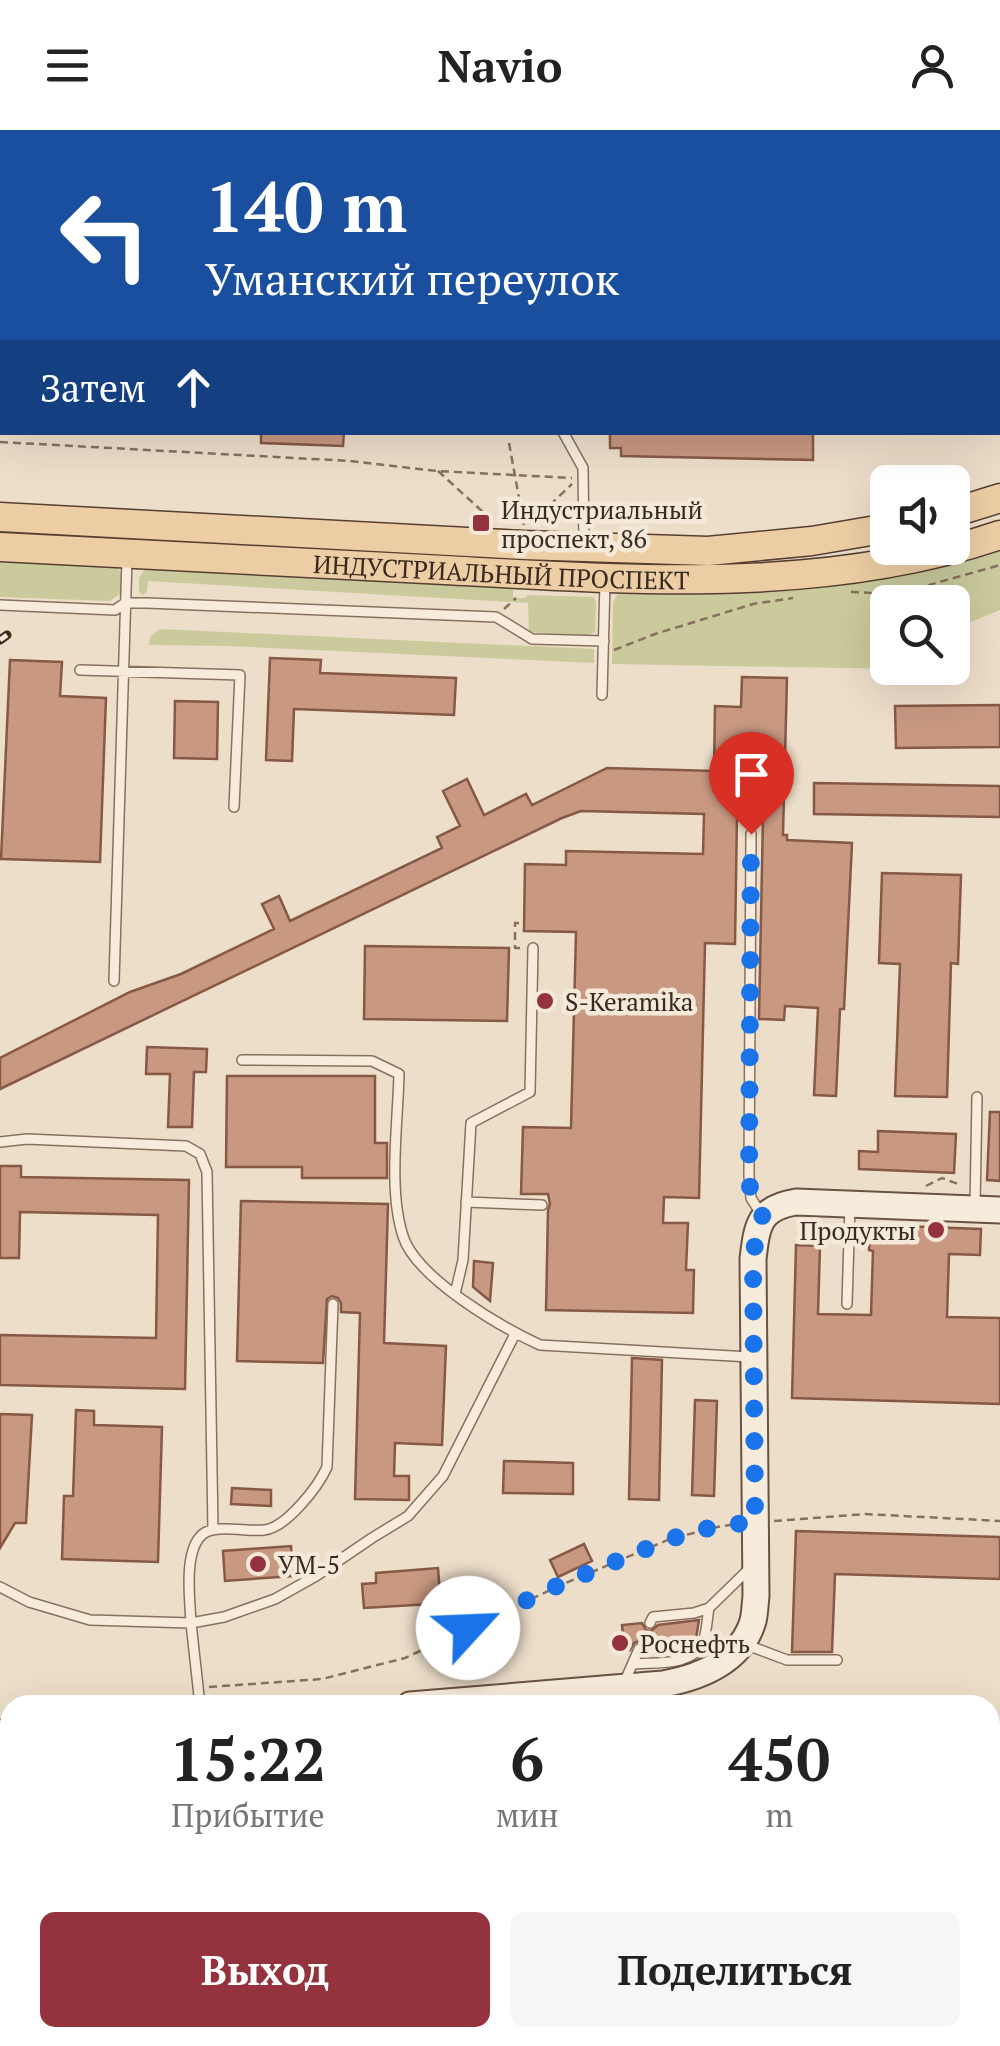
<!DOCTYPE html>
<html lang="ru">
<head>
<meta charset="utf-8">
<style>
	body { margin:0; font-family:"PT Serif",serif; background:#f6f6f6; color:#222; height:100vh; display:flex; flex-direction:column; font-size:38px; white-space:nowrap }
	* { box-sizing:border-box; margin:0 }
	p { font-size:32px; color:#767676 }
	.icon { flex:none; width:55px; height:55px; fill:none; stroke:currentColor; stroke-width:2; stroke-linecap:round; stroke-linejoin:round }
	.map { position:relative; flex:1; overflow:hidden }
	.details { position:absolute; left:0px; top:1565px; width:1000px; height:352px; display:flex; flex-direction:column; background:#fff; border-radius:30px 30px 0 0; box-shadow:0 10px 40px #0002 }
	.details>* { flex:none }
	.guide { position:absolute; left:0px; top:0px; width:1000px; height:305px; box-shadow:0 10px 40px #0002; background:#1a4fa0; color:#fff; overflow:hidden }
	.buttons { position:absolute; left:870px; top:335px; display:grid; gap:20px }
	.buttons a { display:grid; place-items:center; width:100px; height:100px; border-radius:15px; background:#fff; box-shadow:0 10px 40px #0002; font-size:50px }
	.pin { position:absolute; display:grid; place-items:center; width:85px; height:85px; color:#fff; margin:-102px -42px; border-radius:50% 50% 50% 0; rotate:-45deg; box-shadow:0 0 10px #0007 }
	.pin .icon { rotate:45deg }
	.me { position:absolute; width:110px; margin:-55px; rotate:65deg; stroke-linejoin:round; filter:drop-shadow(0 0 8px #0008) }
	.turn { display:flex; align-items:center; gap:35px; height:210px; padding:0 40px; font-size:45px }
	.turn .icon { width:130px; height:130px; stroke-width:2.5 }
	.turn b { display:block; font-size:70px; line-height:85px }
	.then { display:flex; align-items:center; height:95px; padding:0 40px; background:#0003; gap:20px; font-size:38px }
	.eta { display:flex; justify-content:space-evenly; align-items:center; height:170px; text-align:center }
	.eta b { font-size:60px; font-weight:600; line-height:70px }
	.action { display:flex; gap:20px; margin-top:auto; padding:20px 40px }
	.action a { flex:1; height:115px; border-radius:15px; background:#94323d; color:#fff; font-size:40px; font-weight:600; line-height:115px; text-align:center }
	.action a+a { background:#f6f6f6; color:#222 }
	header { display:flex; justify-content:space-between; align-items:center; height:130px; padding:0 40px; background:#fff; font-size:45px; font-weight:600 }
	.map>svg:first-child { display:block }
</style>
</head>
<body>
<header><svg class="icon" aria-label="menu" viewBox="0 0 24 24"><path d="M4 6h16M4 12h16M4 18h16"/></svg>Navio<svg class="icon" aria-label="person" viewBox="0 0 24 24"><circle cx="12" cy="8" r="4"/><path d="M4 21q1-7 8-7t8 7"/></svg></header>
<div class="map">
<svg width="1000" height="1916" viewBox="0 0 1000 1916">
	<rect width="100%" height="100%" fill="#eddec9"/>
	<path fill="#caca9d" d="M1000,421V480L971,492L953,504L952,472H888V538H904L901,539L612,534L613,472L619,462C694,464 768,465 842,455C895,448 948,435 1000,421Z
		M0,431L118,438L123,447L121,463L110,471L0,467Z
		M145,439L513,457V468H526L527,465L594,467L596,472L595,502L587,506L529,502L528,473L148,451L147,461L143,465L139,462V448Z
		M160,499L594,519V533L227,516L149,515L150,507Z"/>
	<path fill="#c89881" stroke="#865946" stroke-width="2.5" d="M261,302H344L343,316L261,313Z
		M610,302H813V330L621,326V318H610Z
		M270,528L321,530L320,543L456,548L454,585L294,579L292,631L266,630Z
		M10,530L62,532L60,566L106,568L100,732L1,729Z
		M742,547L787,548L783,705H787V710L852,713L844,879H840L836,966L814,965L818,878L785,876L784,890L759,889L763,686L737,685L735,814L705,813L699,1068L664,1067L663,1093H688L686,1140H694L693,1183L546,1180L548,1080L550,1074L548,1064H521L523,997L571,998L576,802L524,801L525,734L566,735V721L703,724L704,684L581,681L562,688L0,959V928L130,862L181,844L274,799L262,774L279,766L290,791L442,718L437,707L460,696L443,661L467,649L484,685L526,664L532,675L607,638L714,641L715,576L741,577Z
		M175,571L218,572L217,629L174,628Z
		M1000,575V617L896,618L895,576Z
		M814,653L1000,656V687L814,684Z
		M882,743L961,745L958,834L951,833L947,967L895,966L900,834L879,833Z
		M365,816L509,818L507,891L364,889Z
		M147,917L207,919L206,942H194L192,997H168L170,944H146Z
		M227,946H375V1013H387V1048H302V1037H226Z
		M990,982H1000V1051L987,1050Z
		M878,1001L956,1004L954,1043L859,1039V1021L878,1022Z
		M0,1036H21V1047L189,1050L185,1259L0,1255V1205L156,1208L158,1085L20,1082L19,1128H0Z
		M241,1071L388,1074L384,1213L446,1216L442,1315L395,1313L394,1346H409V1370L355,1369L360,1183L341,1182V1173L338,1168L332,1166L327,1169L323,1233L237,1231Z
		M870,1095L981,1099L980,1125L949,1124L947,1187L1000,1188V1274L792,1268L796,1115L820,1116L818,1184L871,1185L873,1121L869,1120Z
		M474,1131L493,1133L490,1171L473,1157Z
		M632,1228L662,1230L659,1370L629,1369Z
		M695,1270L717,1271L714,1366L692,1365Z
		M76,1280L94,1281V1295L162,1297L158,1432L62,1429L64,1366H73Z
		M0,1284L32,1285L26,1393H15L0,1418Z
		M504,1331L573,1333V1364L503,1363Z
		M232,1358L271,1360V1376L231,1374Z
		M796,1401L1000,1407V1449L835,1444L832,1522H792Z
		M584,1414L592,1431L558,1447L550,1430Z
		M291,1416L293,1446L225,1451L223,1421Z
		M438,1438L440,1464L431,1465V1474L364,1478L362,1454L376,1453V1443Z
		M699,1490L696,1508L690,1516L647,1519L645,1514L639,1511L634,1513L630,1520L617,1521L616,1505H623L622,1495L642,1493L646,1500L651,1501L658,1495Z"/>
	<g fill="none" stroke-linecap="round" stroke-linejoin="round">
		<defs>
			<path id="lane" d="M183,0L238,2
				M832,0V2
				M472,2V0
				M492,2V0
				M998,41L1000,40
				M0,154H2
				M998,213L1000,211
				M563,302L583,338L584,414
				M0,475L115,480L125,473H147L496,487L532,509L604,511
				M80,540L240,545L234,677
				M602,565L605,452
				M751,704L749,1046L751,1068L761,1084
				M114,851L127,429
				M242,930L372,931L399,944C398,992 388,1061 403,1106C416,1148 501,1197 540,1215L750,1227
				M0,1012L27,1009L186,1016L200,1024L207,1042L213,1400
				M466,1072L542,1075
				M975,1076L977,967
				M455,1164L463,1130L471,993L530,962L533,818
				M333,1174L327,1337C318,1357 286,1398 264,1400C249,1402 214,1394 203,1404C183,1420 190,1470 191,1493L224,1487L275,1469L316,1446L372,1408L408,1386L443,1346L515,1204
				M847,1174L850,1076
				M0,1457L29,1472L90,1490L191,1493L200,1575
				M650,1493L653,1487L694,1483L709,1478L750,1438
				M747,1515L787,1530H837
				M633,1534C656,1532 692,1537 703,1512C707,1502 707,1488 709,1478
				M624,1553L639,1519
				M990,1607L1000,1606
				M990,1664H1000
				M990,1773L1000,1772"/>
			<path id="secondary" d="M410,1575L663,1554C701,1547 741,1531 753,1491C755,1483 755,1474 756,1466L753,1129C757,1095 759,1078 796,1072L1000,1080
				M0,1603L10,1602"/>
			<g id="primary">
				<path d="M952,383L1000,368"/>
				<path d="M0,387L523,415L708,421L812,411L888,398"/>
				<path id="s1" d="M0,417C148,425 297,432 445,440C627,450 825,465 1000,405"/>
			</g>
		</defs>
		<use href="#lane" stroke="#88705f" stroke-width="12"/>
		<use href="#secondary" stroke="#6a5242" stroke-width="29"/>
		<use href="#primary" stroke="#563f32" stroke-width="31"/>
		<path stroke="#88705f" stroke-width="2.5" stroke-dasharray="8 5" stroke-linecap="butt" d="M0,312L350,331L437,341L572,348
			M509,313L524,395
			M438,341L495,393
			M531,393L572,354
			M851,462L897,464L1000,435
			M504,479L516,468
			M614,520L655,504L753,474L793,468
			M520,818H515V793H524
			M926,1056L942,1048L961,1055
			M774,1391L865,1384L1000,1391
			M209,1557L322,1549L405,1528L561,1455L670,1409L717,1397L736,1394"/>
		<use href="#lane" stroke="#f7ecdc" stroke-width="9"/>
		<use href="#secondary" stroke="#f7ecdc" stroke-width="25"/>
		<use href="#primary" stroke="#edcea4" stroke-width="28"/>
		<defs>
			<path id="rail" d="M0,510L7,505
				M990,1816H1000
				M0,1889L10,1890
				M990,1905H1000
				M142,1916L449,1908
				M599,1916L896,1908"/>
		</defs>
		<use href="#rail" stroke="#392a21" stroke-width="9"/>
		<use href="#rail" stroke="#f4e9d8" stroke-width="5" stroke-dasharray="15" stroke-linecap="butt"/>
	</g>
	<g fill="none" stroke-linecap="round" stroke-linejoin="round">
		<path stroke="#1a73e8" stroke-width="18" stroke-dasharray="0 32.4" d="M468,1498L561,1454L670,1409L716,1396L755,1392L753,1129L756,1107L763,1087L751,1068L749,1046L751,704"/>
	</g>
	<g fill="#94323d" stroke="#f4e9d8" stroke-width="4">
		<rect x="471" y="383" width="20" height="20" rx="5"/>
		<circle cx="545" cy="871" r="10"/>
		<circle cx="936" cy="1100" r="10"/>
		<circle cx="258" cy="1434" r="10"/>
		<circle cx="620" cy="1513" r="10"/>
	</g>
	<g text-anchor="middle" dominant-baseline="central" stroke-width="9" stroke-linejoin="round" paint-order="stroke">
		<g font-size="25" fill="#392a21" stroke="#f4e9d8" text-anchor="start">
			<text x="501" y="379">Индустриальный<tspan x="501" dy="29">проспект, 86</tspan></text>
			<text x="565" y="871">S-Keramika</text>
			<text x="916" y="1100" text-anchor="end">Продукты</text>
			<text x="278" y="1434">УМ-5</text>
			<text x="640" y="1513">Роснефть</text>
		</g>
		<g font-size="25" fill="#392a21" stroke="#f4e9d8">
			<text stroke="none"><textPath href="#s1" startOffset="502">ИНДУСТРИАЛЬНЫЙ ПРОСПЕКТ</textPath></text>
		</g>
	</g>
</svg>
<div class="buttons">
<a><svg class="icon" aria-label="sound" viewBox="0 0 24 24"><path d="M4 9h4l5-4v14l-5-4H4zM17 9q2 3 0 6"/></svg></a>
<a><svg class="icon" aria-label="search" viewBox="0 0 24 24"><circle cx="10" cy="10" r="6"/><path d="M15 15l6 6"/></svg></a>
</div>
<div class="pin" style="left:751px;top:704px;background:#d93025"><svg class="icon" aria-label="arrive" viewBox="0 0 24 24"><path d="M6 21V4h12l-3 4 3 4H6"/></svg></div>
<svg class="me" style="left:468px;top:1498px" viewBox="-20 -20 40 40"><circle r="19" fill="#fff"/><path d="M0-13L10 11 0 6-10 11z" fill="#1a73e8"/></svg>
<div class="guide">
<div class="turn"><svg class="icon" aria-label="left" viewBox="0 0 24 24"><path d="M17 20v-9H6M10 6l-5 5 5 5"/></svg><div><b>140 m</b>Уманский переулок</div></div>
<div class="then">Затем<svg class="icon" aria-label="ahead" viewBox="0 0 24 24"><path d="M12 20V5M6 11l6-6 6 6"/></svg></div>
</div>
<section class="details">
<div class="eta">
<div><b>15:22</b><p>Прибытие</p></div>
<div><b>6</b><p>мин</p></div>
<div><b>450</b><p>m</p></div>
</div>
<div class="action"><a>Выход</a><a>Поделиться</a></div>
</section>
</div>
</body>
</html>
